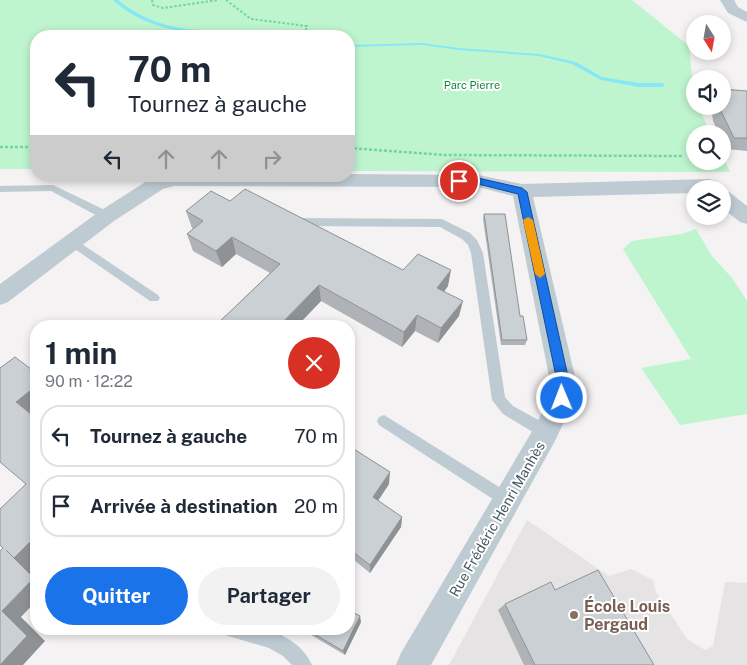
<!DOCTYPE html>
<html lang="fr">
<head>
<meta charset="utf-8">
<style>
	body { margin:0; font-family:"Public Sans",sans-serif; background:#f2f2f3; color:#1f2937; height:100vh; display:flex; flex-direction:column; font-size:19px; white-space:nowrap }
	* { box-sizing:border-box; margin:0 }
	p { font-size:16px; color:#747a83 }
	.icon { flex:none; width:28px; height:28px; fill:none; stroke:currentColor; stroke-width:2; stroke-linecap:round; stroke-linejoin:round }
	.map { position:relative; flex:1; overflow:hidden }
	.sheet { position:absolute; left:30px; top:320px; width:325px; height:315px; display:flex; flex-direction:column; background:#fff; border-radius:20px; box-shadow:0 2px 8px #0003 }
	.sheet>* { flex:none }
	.hud { position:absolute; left:30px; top:30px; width:325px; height:152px; border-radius:20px; box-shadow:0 2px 8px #0003; background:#fff; color:#1f2937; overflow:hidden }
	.needle { width:32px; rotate:169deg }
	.tools { position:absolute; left:686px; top:15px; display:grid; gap:10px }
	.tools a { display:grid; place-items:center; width:45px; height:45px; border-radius:50%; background:#fff; box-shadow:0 2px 8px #0003; font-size:25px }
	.pin { position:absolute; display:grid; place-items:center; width:42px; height:42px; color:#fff; margin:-21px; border:2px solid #fff; border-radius:50%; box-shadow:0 1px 5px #0007 }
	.me { position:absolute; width:55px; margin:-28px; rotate:359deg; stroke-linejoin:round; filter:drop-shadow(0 0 4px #0008) }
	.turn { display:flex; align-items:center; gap:18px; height:105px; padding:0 15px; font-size:22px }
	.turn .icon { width:65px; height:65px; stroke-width:2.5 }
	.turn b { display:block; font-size:35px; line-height:42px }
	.lanes { display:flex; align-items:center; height:48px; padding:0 15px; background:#0003; justify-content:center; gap:25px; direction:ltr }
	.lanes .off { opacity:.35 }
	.round { display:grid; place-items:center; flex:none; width:52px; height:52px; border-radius:26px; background:#f2f2f3 }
	.summary { display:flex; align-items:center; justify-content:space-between; height:85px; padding:0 15px }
	h1 { font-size:30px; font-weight:700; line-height:38px }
	.action { display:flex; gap:10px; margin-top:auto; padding:10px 15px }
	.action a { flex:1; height:58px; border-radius:30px; background:#1a73e8; color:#fff; font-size:20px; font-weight:700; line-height:58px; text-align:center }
	.action a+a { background:#f2f2f3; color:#1f2937 }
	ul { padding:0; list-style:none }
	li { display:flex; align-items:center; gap:15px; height:62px; margin:0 10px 8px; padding:0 5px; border:2px solid #e0e1e3; border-radius:20px }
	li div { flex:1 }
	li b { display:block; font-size:19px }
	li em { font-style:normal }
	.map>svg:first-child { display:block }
</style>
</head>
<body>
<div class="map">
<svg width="747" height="665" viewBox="0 0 747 665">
	<rect width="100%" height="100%" fill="#f4f2f2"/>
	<path fill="#e6e3e4" d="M527,520L609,576L631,569L653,580L656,592L687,639L705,650L713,646L725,582L747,583V665H449Z"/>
	<path fill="#bef5ce" d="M0,0H632L689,46L695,106H698L711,134H695V161H722L723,157L730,172L349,171V36H36V169H0Z
		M696,229L712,256L732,278L747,301V414L680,425L641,368L691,359L623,249L632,241L681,234Z"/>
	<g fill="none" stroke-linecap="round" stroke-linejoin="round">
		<path fill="#86e8f6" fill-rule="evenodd" d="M113,0H118C142,19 167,28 198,30C211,32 228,30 240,36C230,37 220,35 210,34C174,32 140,25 113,0Z
			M422,43L459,48L539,54L576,62L602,77L639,83H662L665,85L662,87H639L601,80L572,64L539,56L459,50L422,45L349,47V45Z"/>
		<path stroke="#71d79c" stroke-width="2" stroke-dasharray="2.5 2" stroke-linecap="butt" d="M152,0L153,5L163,8L218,0
			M226,0L251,19L307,26L304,36"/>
		<path stroke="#71d79c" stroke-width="2.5" stroke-dasharray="3 2" stroke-linecap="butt" d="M0,147H36
			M349,148L445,155L683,156"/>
		<path fill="#bfcbd3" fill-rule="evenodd" d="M53,185L111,213L112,216L107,220L103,219L51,191L0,192V186Z
			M296,218L442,219L470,233L477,240L483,253L505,397L513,406L551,427L553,432L551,437L546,438L541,437L503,414L492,400L471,253L468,245L462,239L440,227L296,226L291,222Z
			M73,238L158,295L160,298L158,301H150L69,245L67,242L69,239Z
			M384,415L512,495L515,500L512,505L507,507L502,505L379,425L377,421L379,417Z
			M223,629C235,629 250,627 262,629C282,632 304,646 312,665H292L283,656L269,648L225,635Z"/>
		<path fill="#bfcbd3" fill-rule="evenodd" d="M720,0H734L738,7L747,12V22L728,13Z
			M349,174L478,175L522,184L709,179L716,181L722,189H695V193L533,197L576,381L575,398L555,441L431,665H396L401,653L537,423L549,398L550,381L513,196L478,187L174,186L163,189L114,221L8,302L0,305V284L100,211L150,179L163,176H349Z
			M722,190L729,192L747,206V224L740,222L722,208Z"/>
	</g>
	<path fill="#afb3b7" d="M747,91V151L727,149L722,140V134H719L713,121L711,106H722Z
		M230,201L403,270L448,286L444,291L459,316L438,343L415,331L402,347L321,301L297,326H215L270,273L236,254L222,267L193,251L187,234L193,229L192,228L186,211Z
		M484,214L520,316L527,340L525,345H501L483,219Z
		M349,446L389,484L378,501L402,517L401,527L370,573L349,556Z
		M555,590L654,665H524L498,610L505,604Z
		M361,622L345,655L301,629H349Z"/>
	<path fill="#8e9295" d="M232,237L236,254L222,267L216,251Z
		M451,270L448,286L435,304L437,288Z
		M319,285L321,301L297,326H279Z
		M463,301L459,316L438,343L441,328Z
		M417,315L415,331L402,347L404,332Z
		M36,386V411L31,416L16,402Z
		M390,472L389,484L373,508V497Z
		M402,517L401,527L370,573V565Z
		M36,536V562L32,566H31L36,571V601L21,617L45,641L23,665H0L2,611L6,550Z
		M360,616L361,622L345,655L343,651Z"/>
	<path fill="#cbd0d5" stroke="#8e9295" d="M722,89L747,91V138H734L720,109L719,106H722Z
		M245,189L403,270L418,254L451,270L437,288L463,301L441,328L417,315L404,332L319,285L279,326H215L280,264L232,237L216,251L187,234L203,221L186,211L211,191L230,201Z
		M484,214H505L520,316H523L527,340H502Z
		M15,357L36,373V386L16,402L36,418V536L14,558L6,550L34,578L2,611L27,636L0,665V551L3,548L0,545V509L26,484L0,462V368Z
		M349,446L390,472L373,497L402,517L370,565L349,549Z
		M598,570L654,665H535L505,604L551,582L555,590Z
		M349,610L360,616L343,651L306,629H349Z"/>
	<path fill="#1a73e8" stroke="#114b97" d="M459,178H478L522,188L527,192L569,381L567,402L562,403L558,402L556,398L557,381L518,194L478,184L456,183L454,181Z"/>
	<path fill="#f59e0b" d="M528,217L533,220L545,274L540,278L535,274L523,220Z"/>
	<circle fill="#8d6e63" stroke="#fff" stroke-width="2" cx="574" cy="615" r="5"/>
	<g text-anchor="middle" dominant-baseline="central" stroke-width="4" stroke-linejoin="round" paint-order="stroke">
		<g font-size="11" fill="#0d8840" stroke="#fff">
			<text x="472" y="85">Parc Pierre</text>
		</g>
		<g font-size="14" fill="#475862" stroke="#fff">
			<text transform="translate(497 519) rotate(-60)">Rue Frédéric Henri Manhès</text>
		</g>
		<g font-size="16" font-weight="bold" fill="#785e54" stroke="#fff" text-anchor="start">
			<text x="584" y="606">École Louis<tspan x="584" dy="18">Pergaud</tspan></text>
		</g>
	</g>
</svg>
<div class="tools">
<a><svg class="needle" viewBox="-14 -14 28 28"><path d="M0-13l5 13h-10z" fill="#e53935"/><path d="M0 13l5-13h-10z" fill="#747a83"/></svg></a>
<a><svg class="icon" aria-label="sound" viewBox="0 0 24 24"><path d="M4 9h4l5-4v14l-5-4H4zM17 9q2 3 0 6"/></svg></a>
<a><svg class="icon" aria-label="search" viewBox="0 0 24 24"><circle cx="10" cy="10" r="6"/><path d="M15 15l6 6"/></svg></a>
<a><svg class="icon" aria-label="layers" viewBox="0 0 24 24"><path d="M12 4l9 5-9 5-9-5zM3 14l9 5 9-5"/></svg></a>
</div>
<div class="pin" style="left:459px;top:181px;background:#d93025"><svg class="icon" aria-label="arrive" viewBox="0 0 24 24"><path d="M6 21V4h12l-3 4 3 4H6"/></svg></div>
<svg class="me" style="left:562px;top:398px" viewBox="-20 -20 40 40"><circle r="17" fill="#1a73e8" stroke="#fff" stroke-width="3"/><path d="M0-11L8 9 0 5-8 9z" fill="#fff"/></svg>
<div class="hud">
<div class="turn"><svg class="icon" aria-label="left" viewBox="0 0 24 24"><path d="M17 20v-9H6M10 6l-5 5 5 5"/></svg><div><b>70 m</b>Tournez à gauche</div></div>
<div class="lanes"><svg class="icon" aria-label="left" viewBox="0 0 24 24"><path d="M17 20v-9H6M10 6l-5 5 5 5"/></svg><svg class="icon off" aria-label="ahead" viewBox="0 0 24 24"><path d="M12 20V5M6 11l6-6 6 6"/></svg><svg class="icon off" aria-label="ahead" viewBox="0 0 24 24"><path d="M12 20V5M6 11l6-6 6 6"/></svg><svg class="icon off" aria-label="right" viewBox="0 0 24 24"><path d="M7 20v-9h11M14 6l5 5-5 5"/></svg></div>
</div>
<section class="sheet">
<div class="summary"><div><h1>1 min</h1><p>90 m · 12:22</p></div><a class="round" style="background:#d93025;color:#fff"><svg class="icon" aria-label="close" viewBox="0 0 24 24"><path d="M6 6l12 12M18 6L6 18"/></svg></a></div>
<ul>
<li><svg class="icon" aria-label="left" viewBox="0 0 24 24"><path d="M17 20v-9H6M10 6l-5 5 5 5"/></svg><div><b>Tournez à gauche</b></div><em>70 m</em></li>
<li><svg class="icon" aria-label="arrive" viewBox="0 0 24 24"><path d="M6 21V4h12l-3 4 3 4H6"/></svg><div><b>Arrivée à destination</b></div><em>20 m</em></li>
</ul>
<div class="action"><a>Quitter</a><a>Partager</a></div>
</section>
</div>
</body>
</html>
